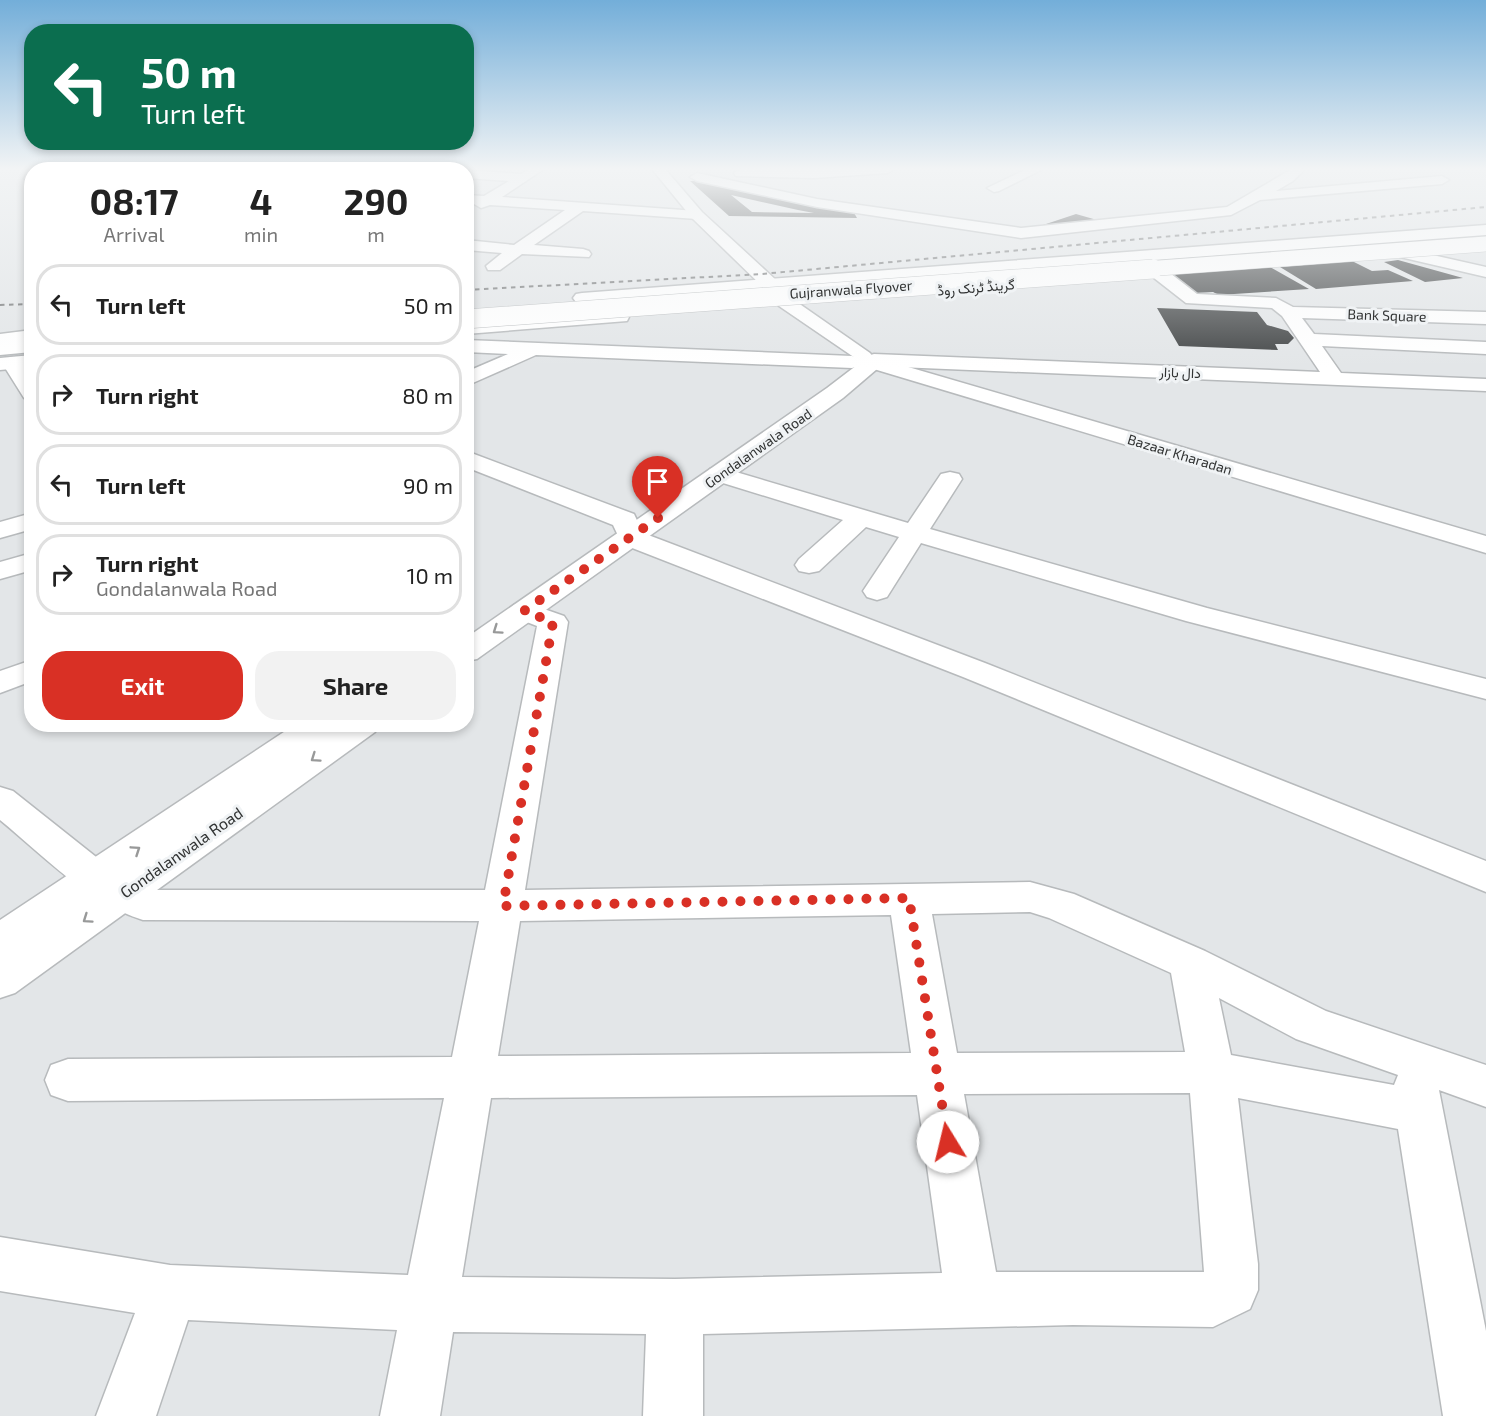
<!DOCTYPE html>
<html lang="en">
<head>
<meta charset="utf-8">
<style>
	body { margin:0; font-family:"Exo 2",Vazirmatn,sans-serif; background:#f2f2f2; color:#222; height:100vh; display:flex; flex-direction:column; font-size:22px; white-space:nowrap }
	* { box-sizing:border-box; margin:0 }
	p { font-size:20px; color:#767676 }
	.icon { flex:none; width:33px; height:33px; fill:none; stroke:currentColor; stroke-width:2; stroke-linecap:round; stroke-linejoin:round }
	.map { position:relative; flex:1; overflow:hidden }
	.drawer { position:absolute; left:24px; top:162px; width:450px; height:570px; display:flex; flex-direction:column; background:#fff; border-radius:24px; box-shadow:0 3px 9px #0003 }
	.drawer>* { flex:none }
	.guide { position:absolute; left:24px; top:24px; width:450px; height:126px; border-radius:24px; box-shadow:0 3px 9px #0003; background:#0b6e4f; color:#fff; overflow:hidden }
	.pin { position:absolute; display:grid; place-items:center; width:51px; height:51px; color:#fff; margin:-62px -26px; border-radius:50% 50% 50% 0; rotate:-45deg; box-shadow:0 0 6px #0007 }
	.pin .icon { rotate:45deg }
	.me { position:absolute; width:66px; margin:-33px; rotate:351deg; stroke-linejoin:round; filter:drop-shadow(0 0 4px #0008) }
	.turn { display:flex; align-items:center; gap:21px; height:126px; padding:0 18px; font-size:27px }
	.turn .icon { width:78px; height:78px; stroke-width:2.5 }
	.turn b { display:block; font-size:42px; line-height:51px }
	.eta { display:flex; justify-content:space-evenly; align-items:center; height:102px; text-align:center }
	.eta b { font-size:36px; font-weight:700; line-height:42px }
	.button { display:flex; gap:12px; margin-top:auto; padding:12px 18px }
	.button a { flex:1; height:69px; border-radius:24px; background:#d93025; color:#fff; font-size:24px; font-weight:700; line-height:69px; text-align:center }
	.button a+a { background:#f2f2f2; color:#222 }
	ul { padding:0; list-style:none }
	li { display:flex; align-items:center; gap:18px; height:81px; margin:0 12px 9px; padding:0 6px; border:3px solid #e0e0e0; border-radius:24px }
	li div { flex:1 }
	li b { display:block; font-size:22px }
	li em { font-style:normal }
	.map>svg:first-child { display:block }
</style>
</head>
<body>
<div class="map">
<svg width="1486" height="1416" viewBox="0 0 1486 1416">
	<rect width="100%" height="100%" fill="#e3e6e8"/>
	<path fill="#444748" fill-rule="evenodd" d="M690,181H710L853,211L857,218L729,216ZM731,195L798,210L814,213L752,212Z
		M1076,214L1104,222L1031,229Z
		M1398,260L1463,278L1425,282L1384,262Z
		M1352,261L1372,271L1388,270L1413,281L1316,289L1280,267Z
		M1270,267L1309,289L1219,295L1213,292L1195,293L1166,274Z
		M1157,308L1257,312L1267,325L1288,331L1294,338L1288,344H1275L1278,350L1179,346Z"/>
	<g fill="none" stroke-linecap="round" stroke-linejoin="round">
		<defs>
			<path id="minor" d="M388,169H413L414,170H388Z
				M530,169H544L502,197L697,211L704,215L697,219L583,211L534,245L583,249L589,251L591,254L589,257L522,254L500,270H488L486,266L502,253L466,250V240L514,245L565,210L490,205L481,208L474,204L466,203V195L484,196L509,181L466,178V170L521,174Z
				M741,169H894L888,173L814,178L736,176L734,173Z
				M1027,169H1043L999,191L994,192L987,188Z
				M1292,169H1305L1293,181L1276,191L1442,176L1449,180L1442,184L1260,200L1231,215L1021,238L817,207L697,181L690,177L697,173L817,199L1021,228L1227,207Z
				M31,174L32,182L26,181L24,178L26,175Z
				M1406,249L1486,267V277L1400,257L1398,254L1400,251Z
				M1160,269L1166,270L1197,294L1276,298L1293,307L1486,312V324L1302,318L1314,334L1486,342V354L1322,346L1341,373L1486,379V391L874,366L867,364L864,360L867,356L874,354L1320,372L1282,316L1272,308L1186,303L1154,278L1152,274L1154,270Z
				M466,340L852,356L859,358L862,362L859,366L852,368L536,355L466,386V372L508,354L466,352Z
				M12,357L19,359L32,377V399L24,398L2,363L5,359Z
				M719,467L908,523L941,474L950,472L959,474L962,479L930,529L1207,608L1486,679V699L1186,621L921,543L887,597L877,600L867,597L863,591L899,537L866,527L819,571L809,573L799,571L795,565L799,559L843,520L710,479L707,474L710,469Z
				M32,513V529L0,538V522Z
				M32,553V570L0,579V562Z
				M524,602L564,616L568,622L525,890L1030,882L1074,894L1205,951L1326,1011L1486,1065V1107L1439,1090L1486,1331V1416H1443L1398,1129L1238,1098L1258,1264V1290L1250,1309L1213,1327L1073,1325L703,1334V1416H643L646,1334L453,1332L440,1416H380L397,1330L188,1320L156,1416H96L135,1313L0,1291V1237L170,1265L408,1275L444,1098L68,1101L51,1095L45,1080L51,1065L68,1059L452,1057L479,921L143,920C88,903 44,856 0,820V787L13,791L110,868L149,890H485L537,626L514,617L509,611L514,605ZM1030,912L1049,918L1171,973L1185,1052L957,1053L932,914ZM891,915L911,1053L498,1056L520,921ZM1219,998L1296,1039L1398,1075L1394,1085L1231,1055ZM1190,1093L1204,1272H996L964,1094ZM917,1095L942,1273L675,1279L462,1277L491,1098Z
				M32,660V681L0,693V671Z"/>
			<path id="tertiary" d="M874,357L1486,536V553L867,367L864,363L867,359Z
				M466,451L634,514L643,533L985,663L1486,861V892L963,677L622,544L613,525L466,467Z"/>
			<path id="primary" d="M652,169H665L702,212L776,280L779,284L776,288H764L692,218Z
				M785,297L791,298L870,353L873,357L871,359L877,361L880,365L877,369L843,398L477,659L466,661V638L827,388L861,362L779,306L776,302L779,298Z
				M32,340V352L0,355V343Z
				M296,724H336L334,728L339,724H379L375,732L15,993L0,998V920Z"/>
			<path id="trunk" d="M1486,225V235L582,303L576,302L573,298L576,294L582,293Z
				M620,311L627,313L629,317L627,321L466,334V322Z
				M32,330V342L0,346V334Z
				M32,355V367L0,370V358Z"/>
		</defs>
		<use href="#minor" stroke="#b7babc" stroke-width="3"/>
		<use href="#tertiary" stroke="#b7babc" stroke-width="3"/>
		<use href="#primary" stroke="#b7babc" stroke-width="3"/>
		<use href="#trunk" stroke="#b7babc" stroke-width="3"/>
		<use href="#minor" fill="#fff" fill-rule="evenodd"/>
		<use href="#tertiary" fill="#fff" fill-rule="evenodd"/>
		<use href="#primary" fill="#fff" fill-rule="evenodd"/>
		<use href="#trunk" fill="#fff" fill-rule="evenodd"/>
		<path stroke="#737576" stroke-width="2" stroke-dasharray="4.5 4.5" stroke-linecap="butt" d="M466,290L762,274L1486,207
			M0,305L32,304"/>
		<defs>
			<path id="primary-bridge-far1" d="M1132,270L1486,244"/>
			<path id="primary-bridge" d="M466,319L1153,269"/>
		</defs>
		<use href="#primary-bridge-far1" stroke="#b7babc" stroke-width="16" stroke-linecap="butt"/>
		<use href="#primary-bridge" stroke="#b7babc" stroke-width="20" stroke-linecap="butt"/>
		<use href="#primary-bridge-far1" stroke="#fff" stroke-width="15"/>
		<use href="#primary-bridge" stroke="#fff" stroke-width="19"/>
	</g>
	<defs><path id="oneway-chevron" d="M-2-3.5L2.5 0L-2 3.5" fill="none" stroke-width="1.6" stroke-linecap="round" stroke-linejoin="round" transform="scale(1.5)"/></defs>
	<g stroke="#989999">
		<use href="#oneway-chevron" transform="translate(497 630) rotate(145)"/>
		<use href="#oneway-chevron" transform="translate(315 758) rotate(145)"/>
		<use href="#oneway-chevron" transform="translate(136 850) rotate(-34)"/>
		<use href="#oneway-chevron" transform="translate(87 919) rotate(145)"/>
	</g>
	<linearGradient id="sky" x2="0" y2="1"><stop stop-color="#73aed9"/><stop offset="0.46" stop-color="#f2f4f5"/><stop offset="1" stop-color="#f2f4f5" stop-opacity="0"/></linearGradient>
	<rect width="1486" height="367" fill="url(#sky)"/>
	<g fill="none" stroke-linecap="round" stroke-linejoin="round">
		<path stroke="#d93025" stroke-width="10" stroke-dasharray="0 18" d="M658,518L524,611L553,622L503,906L909,898L948,1142"/>
	</g>
	<g text-anchor="middle" dominant-baseline="central" stroke-width="6" stroke-linejoin="round" paint-order="stroke">
		<g font-size="14" fill="#313333" stroke="#f0f3f5">
			<text transform="translate(976 287) rotate(-5)">گرینڈ ٹرنک روڈ</text>
			<text transform="translate(851 289) rotate(-4)">Gujranwala Flyover</text>
			<text transform="translate(1387 315) rotate(2)">Bank Square</text>
			<text transform="translate(1180 372) rotate(2)">دال بازار</text>
			<text transform="translate(758 448) rotate(-35)">Gondalanwala Road</text>
			<text transform="translate(1180 454) rotate(17)">Bazaar Kharadan</text>
		</g>
		<g font-size="16" fill="#313333" stroke="#f0f3f5">
			<text transform="translate(181 852) rotate(-35)">Gondalanwala Road</text>
		</g>
	</g>
</svg>
<div class="pin" style="left:658px;top:518px;background:#d93025"><svg class="icon" aria-label="arrive" viewBox="0 0 24 24"><path d="M6 21V4h12l-3 4 3 4H6"/></svg></div>
<svg class="me" style="left:948px;top:1142px" viewBox="-20 -20 40 40"><circle r="19" fill="#fff"/><path d="M0-13L10 11 0 6-10 11z" fill="#d93025"/></svg>
<div class="guide">
<div class="turn"><svg class="icon" aria-label="left" viewBox="0 0 24 24"><path d="M17 20v-9H6M10 6l-5 5 5 5"/></svg><div><b>50 m</b>Turn left</div></div>
</div>
<section class="drawer">
<div class="eta">
<div><b>08:17</b><p>Arrival</p></div>
<div><b>4</b><p>min</p></div>
<div><b>290</b><p>m</p></div>
</div>
<ul>
<li><svg class="icon" aria-label="left" viewBox="0 0 24 24"><path d="M17 20v-9H6M10 6l-5 5 5 5"/></svg><div><b>Turn left</b></div><em>50 m</em></li>
<li><svg class="icon" aria-label="right" viewBox="0 0 24 24"><path d="M7 20v-9h11M14 6l5 5-5 5"/></svg><div><b>Turn right</b></div><em>80 m</em></li>
<li><svg class="icon" aria-label="left" viewBox="0 0 24 24"><path d="M17 20v-9H6M10 6l-5 5 5 5"/></svg><div><b>Turn left</b></div><em>90 m</em></li>
<li><svg class="icon" aria-label="right" viewBox="0 0 24 24"><path d="M7 20v-9h11M14 6l5 5-5 5"/></svg><div><b>Turn right</b><p>Gondalanwala Road</p></div><em>10 m</em></li>
</ul>
<div class="button"><a>Exit</a><a>Share</a></div>
</section>
</div>
</body>
</html>
